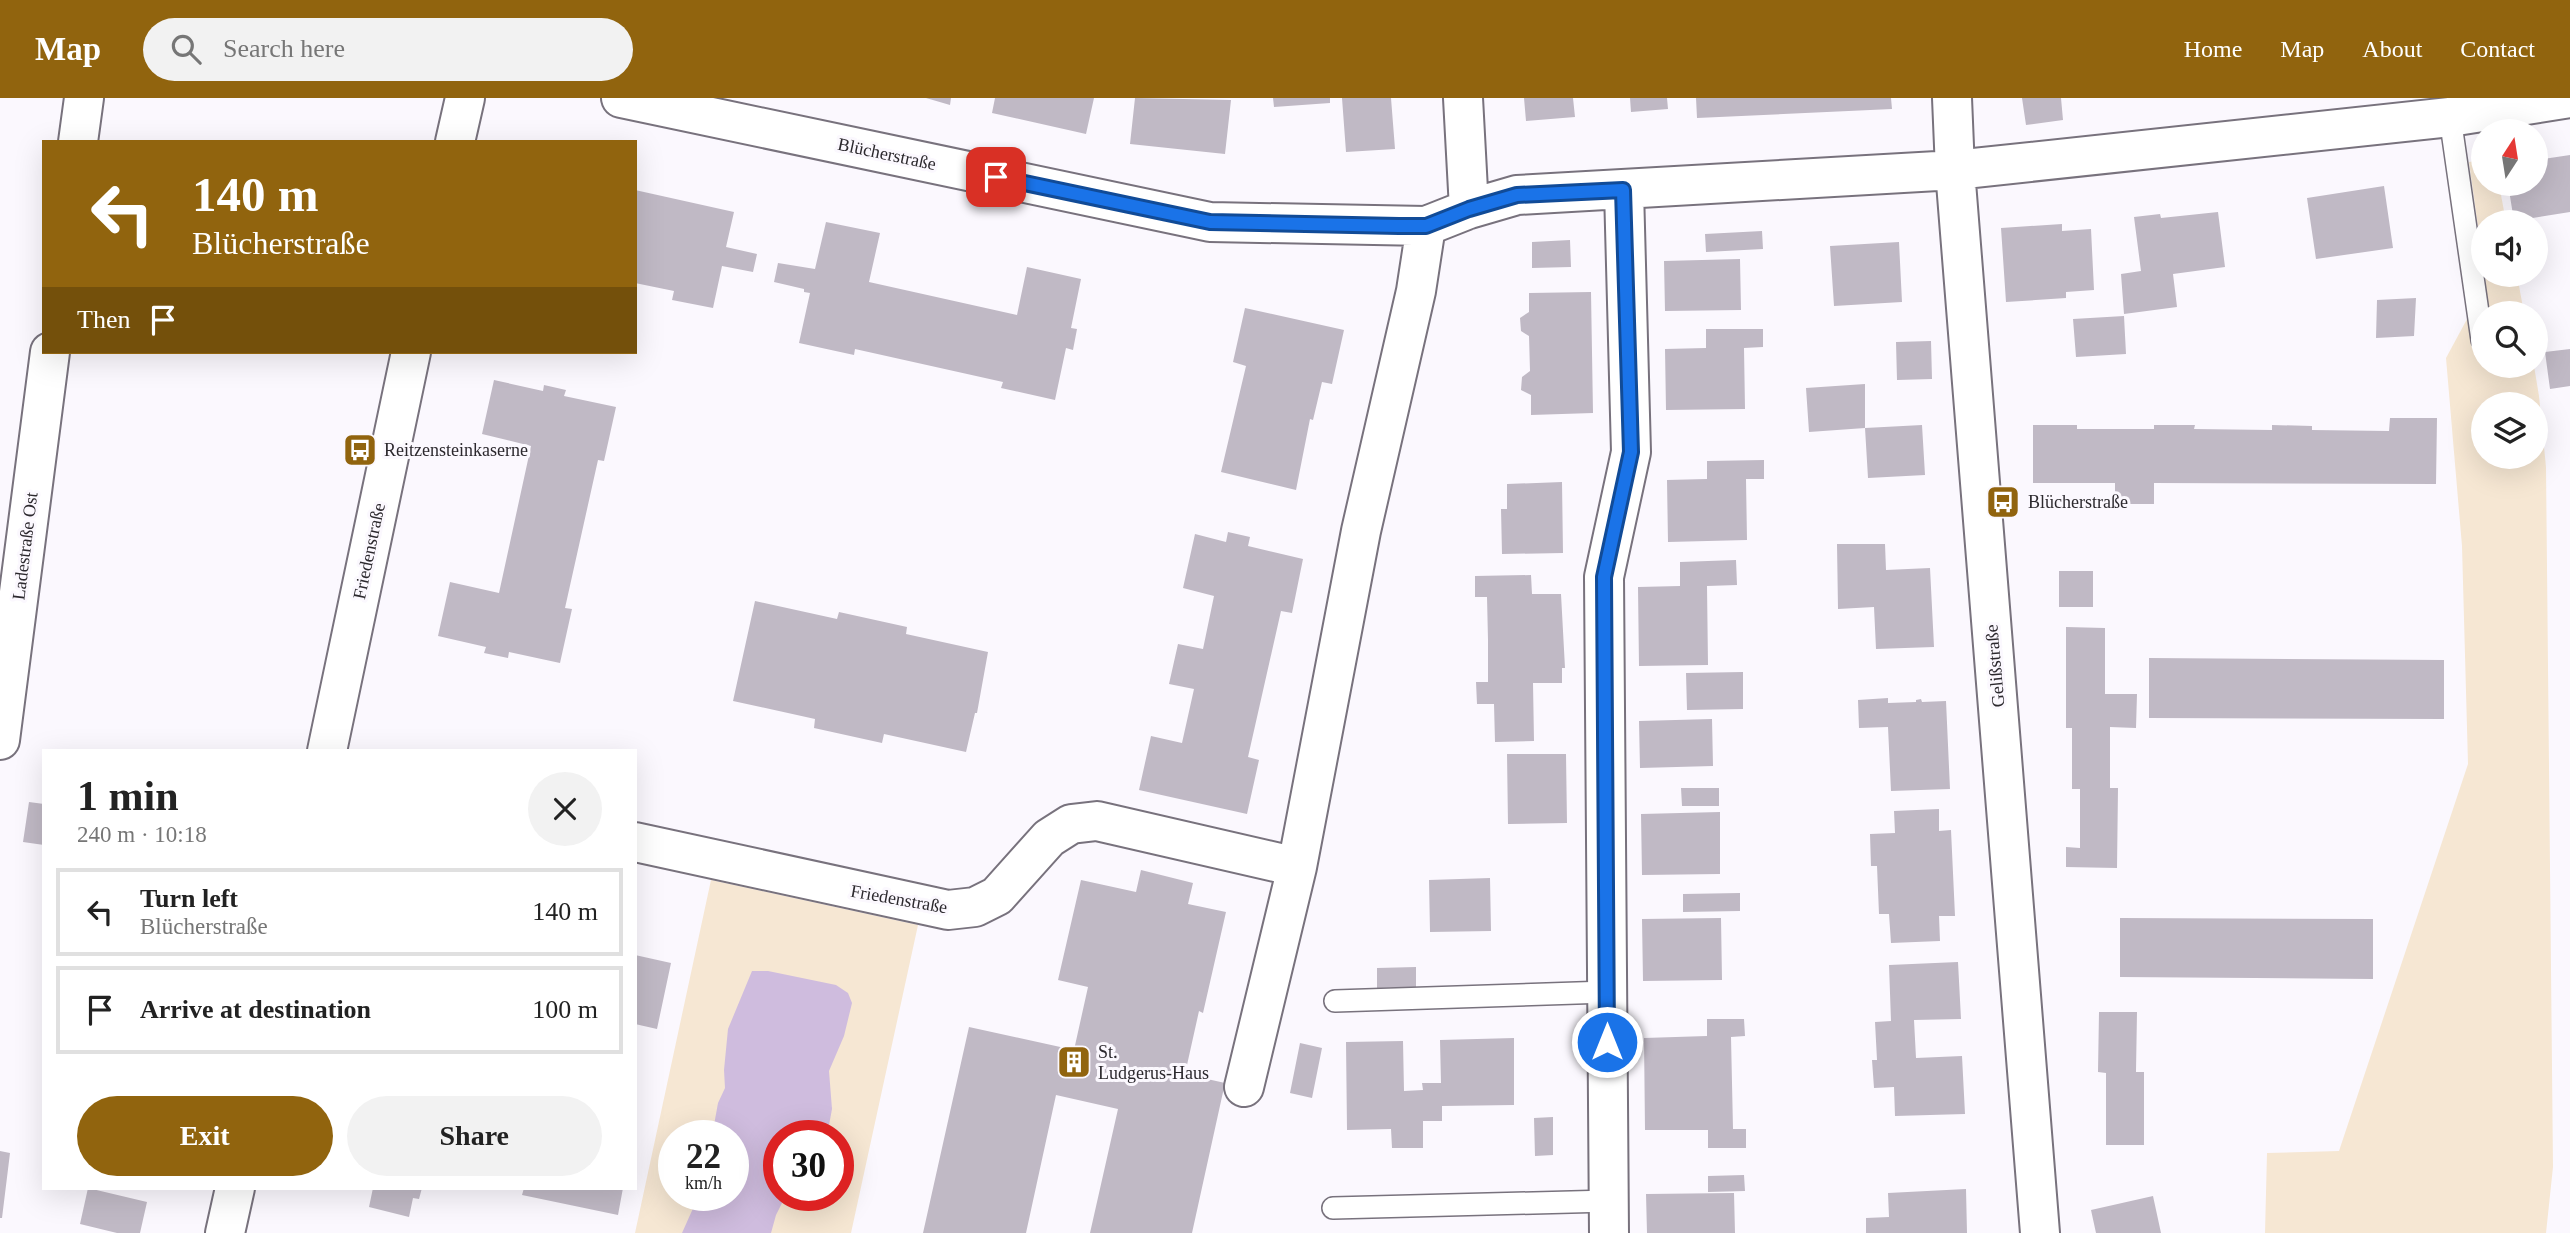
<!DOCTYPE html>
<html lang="en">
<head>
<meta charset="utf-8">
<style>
	body { margin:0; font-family:"Times New Roman",serif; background:#f2f2f2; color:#222; height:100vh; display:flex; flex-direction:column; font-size:26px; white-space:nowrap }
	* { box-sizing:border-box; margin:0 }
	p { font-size:23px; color:#767676 }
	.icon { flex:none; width:38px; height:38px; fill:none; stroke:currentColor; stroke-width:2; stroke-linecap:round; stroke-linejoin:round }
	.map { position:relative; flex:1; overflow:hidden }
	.drawer { position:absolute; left:42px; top:651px; width:595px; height:441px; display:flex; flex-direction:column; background:#fff; border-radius:0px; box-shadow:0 7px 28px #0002 }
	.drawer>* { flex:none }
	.top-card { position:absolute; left:42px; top:42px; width:595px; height:214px; border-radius:0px; box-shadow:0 7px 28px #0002; background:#91640e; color:#fff; overflow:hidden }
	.needle { width:46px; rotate:12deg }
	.buttons { position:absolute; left:2471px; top:21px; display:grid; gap:14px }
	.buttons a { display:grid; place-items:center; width:77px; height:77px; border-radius:50%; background:#fff; box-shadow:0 7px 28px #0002; font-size:35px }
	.speed { position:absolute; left:658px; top:1022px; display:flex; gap:14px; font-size:35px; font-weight:700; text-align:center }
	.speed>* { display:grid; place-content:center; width:91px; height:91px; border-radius:50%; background:#fff; box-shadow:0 7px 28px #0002; line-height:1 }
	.speed small { font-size:18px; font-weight:400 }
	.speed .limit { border:10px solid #d22; background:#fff; color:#111 }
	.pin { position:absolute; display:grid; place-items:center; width:60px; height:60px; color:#fff; margin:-30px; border-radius:14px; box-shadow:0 4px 10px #0006 }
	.me { position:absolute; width:77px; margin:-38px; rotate:0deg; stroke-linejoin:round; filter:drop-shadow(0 0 5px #0008) }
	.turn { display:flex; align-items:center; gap:24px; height:147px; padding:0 35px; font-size:32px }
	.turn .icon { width:91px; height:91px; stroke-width:2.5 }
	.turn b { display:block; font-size:49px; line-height:60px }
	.then { display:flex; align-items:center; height:66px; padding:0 35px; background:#0003; gap:14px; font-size:26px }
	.round { display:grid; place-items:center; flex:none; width:74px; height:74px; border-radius:37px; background:#f2f2f2 }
	.overview { display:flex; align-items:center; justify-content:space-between; height:119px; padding:0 35px }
	h1 { font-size:42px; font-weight:700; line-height:52px }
	.primary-button { display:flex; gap:14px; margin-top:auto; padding:14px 35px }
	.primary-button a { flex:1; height:80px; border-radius:42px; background:#91640e; color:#fff; font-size:28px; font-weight:700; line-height:80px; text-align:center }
	.primary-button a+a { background:#f2f2f2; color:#222 }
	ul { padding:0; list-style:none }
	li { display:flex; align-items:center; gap:21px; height:88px; margin:0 14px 10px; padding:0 21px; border:4px solid #e0e0e0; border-radius:0px }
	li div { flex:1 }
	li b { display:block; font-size:26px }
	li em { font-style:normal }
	header { display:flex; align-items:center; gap:42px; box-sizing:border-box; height:98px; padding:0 35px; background:#91640e; color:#fff }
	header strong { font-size:33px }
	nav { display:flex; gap:38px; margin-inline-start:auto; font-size:24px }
	.search { width:490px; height:63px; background:#f2f2f2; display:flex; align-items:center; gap:18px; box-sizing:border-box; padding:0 24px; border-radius:38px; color:#767676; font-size:26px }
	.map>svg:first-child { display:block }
</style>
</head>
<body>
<header>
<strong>Map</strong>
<div class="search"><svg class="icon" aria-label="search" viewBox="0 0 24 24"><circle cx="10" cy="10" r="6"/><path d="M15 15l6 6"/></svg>Search here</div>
<nav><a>Home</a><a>Map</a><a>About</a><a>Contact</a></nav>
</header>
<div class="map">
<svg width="2570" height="1135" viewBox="0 0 2570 1135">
	<rect width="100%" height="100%" fill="#fbf8fe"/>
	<path fill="#f6e7d3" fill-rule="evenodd" d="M2483,62V86H2499L2506,124H2483V165L2469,64Z
		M2485,177H2517L2524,215H2483V268H2534L2539,298L2546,369L2553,1069L2546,1135H2265L2267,1055L2339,1053L2468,666L2462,448L2446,260L2486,186ZM2483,306H2536V359H2483Z
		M711,782L918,827L851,1135H635ZM674,1038H733V1097H674ZM779,1038H838V1097H779Z"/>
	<path fill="#cfbcde" d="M752,873H768L836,887L848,895L852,905L844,938L829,973L832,1011L827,1038H779V1097H786L776,1117L771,1135H682L699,1097H733V1038H712L718,1005L725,990L724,972L728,931Z"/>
	<path fill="#c0b9c5" d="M926,0H951L950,7Z
		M995,0H1094L1086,36L992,15Z
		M1135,0L1231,2L1225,56L1130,46Z
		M1273,0H1330V5L1274,9Z
		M1342,0H1391L1395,51L1346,54Z
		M1524,0H1573L1575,19L1526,23Z
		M1630,0H1667L1668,11L1631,14Z
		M1696,0H1891L1892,11L1697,20Z
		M2022,0H2061L2063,22L2026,27Z
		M2570,57V114L2514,123L2508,86H2536V62Z
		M2384,88L2393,150L2316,161L2307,100Z
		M635,92L734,114L726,149L757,156L753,174L722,168L713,210L672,202L674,193L635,185Z
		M2218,114L2225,169L2173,176L2177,209L2124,216L2121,176L2141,173L2134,119L2160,116L2161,120Z
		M826,124L880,135L869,184L1017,217L1027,169L1081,181L1071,230L1077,231L1073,252L1066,250L1055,302L1001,290L1003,284L855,251L854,257L799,245L810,195L804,194V191L774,184L778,165L815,171Z
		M2062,126V133L2091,131L2094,192L2066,194V200L2006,204L2001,130Z
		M1762,133L1763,151L1706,154L1705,136Z
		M1570,142L1571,169L1532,170V144Z
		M1899,144L1902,204L1834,208L1830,148Z
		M1740,161L1741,212L1665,213L1664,163Z
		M1591,194L1593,315L1531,317V297L1521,292L1522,279L1530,273L1529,238L1521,233L1520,220L1529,214V195Z
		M2416,200L2414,238L2376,240L2377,202Z
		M1245,210L1344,232L1332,286L1322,284L1313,322L1310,321L1296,392L1221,374L1246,268L1233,264Z
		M2124,218L2126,256L2076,259L2073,221Z
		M1706,231H1763V249L1744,250L1745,311L1666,312L1665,251L1706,250Z
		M1931,243L1932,281L1897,282L1896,244Z
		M2570,251V288L2550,291L2545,254Z
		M494,282L543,293L544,287L566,292L564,298L616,309L604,363L598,362L565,510L572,511L560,565L509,554L508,560L484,555L486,549L438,538L450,484L499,495L531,348L482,336Z
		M1865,286V330L1809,334L1806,290Z
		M2390,320H2437L2436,386L2154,385V406H2115V385H2033V327H2077V331H2154V327H2195L2194,331L2272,332V327L2312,328V332L2389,333Z
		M1922,327L1925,377L1868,380L1865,330Z
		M1764,362V381H1746L1747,442L1668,444L1667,382L1707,381V363Z
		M1562,384L1563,455L1502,456L1501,411H1507V386Z
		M1228,434L1250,439L1248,448L1303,461L1292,515L1281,513L1248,659L1259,662L1247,716L1139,692L1151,638L1182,645L1194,591L1169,586L1178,546L1203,551L1214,498L1183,490L1195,436L1226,444Z
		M1837,446H1885L1886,472L1930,470L1934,549L1876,551L1874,509L1838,511Z
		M1736,462L1737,487L1707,488L1708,567L1639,568L1638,489L1680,488V464Z
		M2059,473H2093V509H2059Z
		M1531,477L1532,496H1561L1565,570H1562V585H1533L1534,643L1495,644L1494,606H1477L1476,584H1488V542L1487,499H1475V478Z
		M755,503L837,521L839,514L907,529L906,536L988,554L977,615H975L966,654L884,636L882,645L814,630L815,621L733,603Z
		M2066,529L2105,530V596H2137L2136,630L2110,629V690H2118L2117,770L2066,769V749L2080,750V691H2072V630H2066Z
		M2149,560L2444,562V621L2149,620Z
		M1743,574V611L1687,612L1686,575Z
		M1888,600V605L1916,604V602L1921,601L1922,604L1946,603L1950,691L1891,693L1888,629L1859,630L1858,602Z
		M1712,621L1713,668L1640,670L1639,623Z
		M1507,656H1566L1567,725L1508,726Z
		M1681,690H1719V708H1682Z
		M29,704L44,706V747L23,744Z
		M1939,711V733L1951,732L1955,818H1939L1940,843L1891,845L1889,816H1879L1877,768H1871L1870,736L1895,735L1894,713Z
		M1720,714V776L1642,777L1641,716Z
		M1141,772L1193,785L1188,806L1226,814L1203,915L1199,913L1185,976L1225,985L1192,1135H1090L1118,1011L1056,997L1026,1135H923L969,929L1074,952L1088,889L1058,882L1081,782L1136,794Z
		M1490,780L1491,833L1430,834L1429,782Z
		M1740,795V813L1683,814V796Z
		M1721,820L1722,882L1643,883L1642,821Z
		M2120,820L2373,821V881L2120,879Z
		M635,857L671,865L657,931L635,926Z
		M1958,864L1961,921L1914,922L1916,960L1962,958L1965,1016L1895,1018L1894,989L1874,990L1872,962H1877L1875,924L1891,923L1889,867Z
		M1416,869V889L1377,890V870Z
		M2099,914H2137L2136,974H2144V1047H2106V975L2098,974Z
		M1707,921H1744L1745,938L1731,939L1733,1031H1746V1050H1708V1032H1645L1644,940L1707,938Z
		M1514,940V1007L1442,1008V1023H1423V1050H1392L1391,1031L1347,1032L1346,944L1403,943L1404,993L1423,992L1422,985H1441L1440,942Z
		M1300,945L1322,950L1312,1000L1290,995Z
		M1553,1019V1057L1535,1058L1534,1020Z
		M0,1053L10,1055L2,1120H0Z
		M1744,1077L1745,1093L1708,1094V1078Z
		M88,1090L147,1104L140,1135H117L80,1126Z
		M373,1090H422L419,1101L413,1100L409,1119L369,1109Z
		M524,1090H623L618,1117L522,1097Z
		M1966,1091L1967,1135H1866V1120L1889,1119L1888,1095Z
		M1734,1095L1735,1135H1647L1646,1096Z
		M2153,1098L2161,1135H2096L2091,1112Z"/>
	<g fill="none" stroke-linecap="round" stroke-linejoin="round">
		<defs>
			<path id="lane" d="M2450,19L2482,242
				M1335,903L1607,894
				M1333,1110L1609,1103"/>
			<path id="street" d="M621,0L1210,124L1426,128L1469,111L1517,97L1955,72L2450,19L2570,0
				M1463,0L1469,111
				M1952,0L1955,72L2040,1135
				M78,44L84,0
				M455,44L465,0
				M0,642L50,254
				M327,653L411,254
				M635,744L948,812L975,809L997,798L1049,740L1071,726L1097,723L1297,769
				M1244,989L1297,769L1361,433L1416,193L1426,128
				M225,1135L235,1090
				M1609,1135L1604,479L1631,354L1624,92"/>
		</defs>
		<use href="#lane" stroke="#78727d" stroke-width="24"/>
		<use href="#street" stroke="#78727d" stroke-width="42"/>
		<use href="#lane" stroke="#fff" stroke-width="21"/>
		<use href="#street" stroke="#fff" stroke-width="38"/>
	</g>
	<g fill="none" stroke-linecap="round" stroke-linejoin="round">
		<defs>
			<path id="route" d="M996,79L1210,124L1399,128H1426L1469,111L1517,97L1623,92L1631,354L1604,479L1607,944"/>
		</defs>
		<use href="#route" stroke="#114b97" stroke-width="18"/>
		<use href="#route" stroke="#1a73e8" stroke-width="12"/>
	</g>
	<defs>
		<symbol id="bus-square" viewBox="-11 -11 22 22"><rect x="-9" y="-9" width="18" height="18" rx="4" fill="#91640e" stroke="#fbf8fe"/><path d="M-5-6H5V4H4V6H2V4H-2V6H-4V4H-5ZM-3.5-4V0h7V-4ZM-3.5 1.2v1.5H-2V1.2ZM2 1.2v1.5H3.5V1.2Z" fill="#fff"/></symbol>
		<symbol id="building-square" viewBox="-11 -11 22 22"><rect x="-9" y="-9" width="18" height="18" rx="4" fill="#91640e" stroke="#fbf8fe"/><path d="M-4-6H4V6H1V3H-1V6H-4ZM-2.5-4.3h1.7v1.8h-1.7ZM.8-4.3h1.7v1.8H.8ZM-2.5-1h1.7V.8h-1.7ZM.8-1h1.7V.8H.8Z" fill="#fff"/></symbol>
	</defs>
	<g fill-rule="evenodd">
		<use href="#bus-square" x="341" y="333" width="38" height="38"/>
		<use href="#bus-square" x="1984" y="385" width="38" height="38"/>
		<use href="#building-square" x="1055" y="945" width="38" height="38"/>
	</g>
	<g text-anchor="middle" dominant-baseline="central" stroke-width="6" stroke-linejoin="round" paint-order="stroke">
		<g font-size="18" fill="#2c292e" stroke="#fbf8fe">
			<text transform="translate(887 56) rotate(12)">Blücherstraße</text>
			<text transform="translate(25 448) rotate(-83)">Ladestraße Ost</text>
			<text transform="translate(369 453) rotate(-78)">Friedenstraße</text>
			<text transform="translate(1995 568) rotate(-95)">Gelißstraße</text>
			<text transform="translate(899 801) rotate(10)">Friedenstraße</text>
		</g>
		<g font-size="18" fill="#2c292e" stroke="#fbf8fe" text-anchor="start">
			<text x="384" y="352">Reitzensteinkaserne</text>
			<text x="2028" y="404">Blücherstraße</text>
			<text x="1098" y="954">St.<tspan x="1098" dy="21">Ludgerus-Haus</tspan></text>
		</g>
	</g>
</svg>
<div class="buttons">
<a><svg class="needle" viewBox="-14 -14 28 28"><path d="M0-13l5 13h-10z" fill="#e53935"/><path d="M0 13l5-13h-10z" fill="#767676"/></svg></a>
<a><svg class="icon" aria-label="sound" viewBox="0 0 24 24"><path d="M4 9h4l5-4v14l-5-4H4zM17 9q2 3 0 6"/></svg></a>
<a><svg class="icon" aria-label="search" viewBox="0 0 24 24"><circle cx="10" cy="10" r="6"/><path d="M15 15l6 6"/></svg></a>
<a><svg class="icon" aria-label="layers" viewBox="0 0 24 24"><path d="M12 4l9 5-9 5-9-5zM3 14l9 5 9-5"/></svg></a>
</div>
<div class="speed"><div>22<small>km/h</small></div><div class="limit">30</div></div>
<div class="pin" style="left:996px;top:79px;background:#d93025"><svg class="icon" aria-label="arrive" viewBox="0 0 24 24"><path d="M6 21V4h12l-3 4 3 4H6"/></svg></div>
<svg class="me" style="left:1607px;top:944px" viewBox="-20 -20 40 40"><circle r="17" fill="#1a73e8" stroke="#fff" stroke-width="3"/><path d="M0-11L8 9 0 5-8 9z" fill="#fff"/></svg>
<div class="top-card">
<div class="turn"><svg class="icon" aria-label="left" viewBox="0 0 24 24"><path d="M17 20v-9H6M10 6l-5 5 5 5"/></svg><div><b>140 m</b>Blücherstraße</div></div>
<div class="then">Then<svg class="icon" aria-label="arrive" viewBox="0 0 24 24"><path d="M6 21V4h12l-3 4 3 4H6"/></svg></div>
</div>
<section class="drawer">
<div class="overview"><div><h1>1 min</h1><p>240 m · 10:18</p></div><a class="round"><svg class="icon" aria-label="close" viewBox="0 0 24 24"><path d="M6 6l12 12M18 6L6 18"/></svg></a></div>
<ul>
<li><svg class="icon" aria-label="left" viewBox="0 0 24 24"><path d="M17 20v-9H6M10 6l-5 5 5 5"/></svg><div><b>Turn left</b><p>Blücherstraße</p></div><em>140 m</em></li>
<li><svg class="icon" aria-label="arrive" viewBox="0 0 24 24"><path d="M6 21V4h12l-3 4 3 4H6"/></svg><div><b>Arrive at destination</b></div><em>100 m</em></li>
</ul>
<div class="primary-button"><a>Exit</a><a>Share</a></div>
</section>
</div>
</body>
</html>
